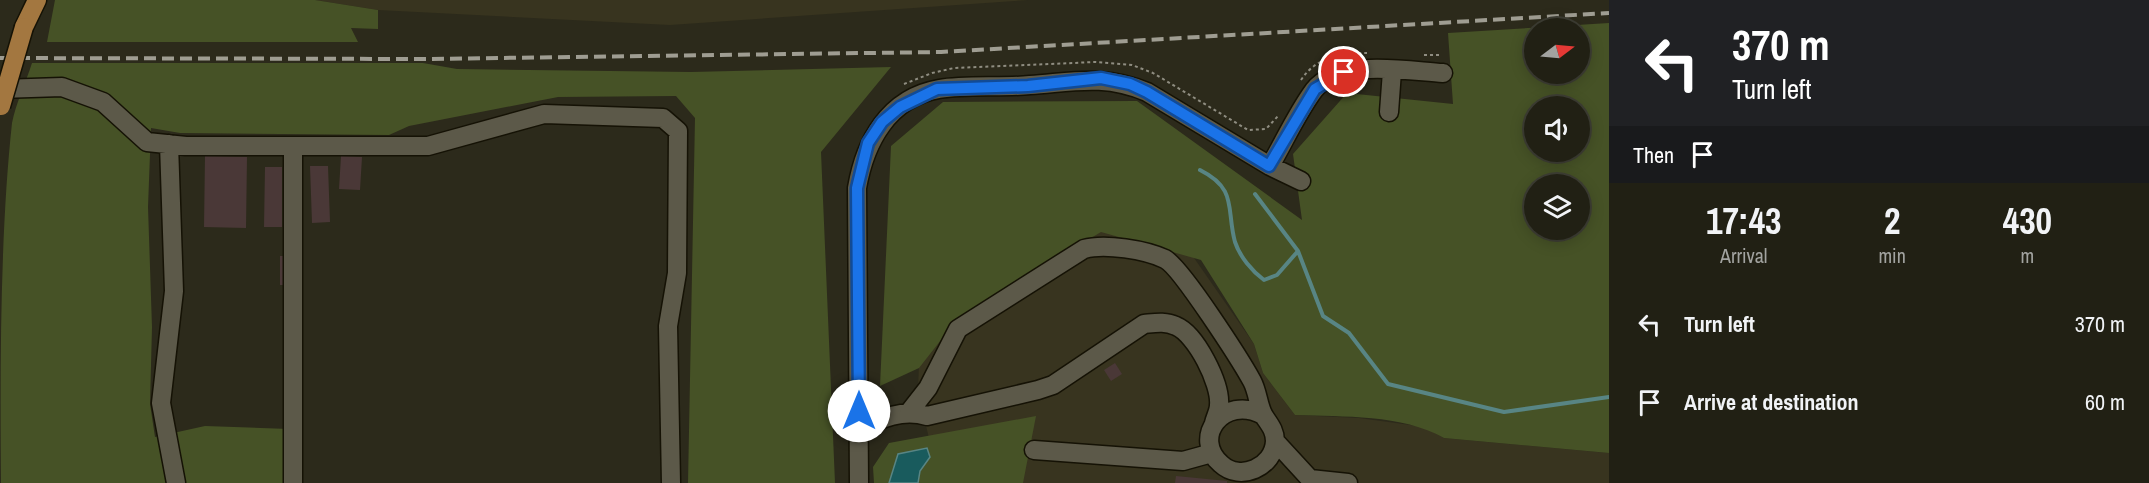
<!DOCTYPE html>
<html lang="en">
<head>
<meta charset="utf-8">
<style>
	body { margin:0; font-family:"Archivo Narrow",sans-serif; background:#29281d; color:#f1f3f6; height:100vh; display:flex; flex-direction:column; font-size:22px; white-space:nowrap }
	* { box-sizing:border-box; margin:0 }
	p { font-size:20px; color:#a2a3a0 }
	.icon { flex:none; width:33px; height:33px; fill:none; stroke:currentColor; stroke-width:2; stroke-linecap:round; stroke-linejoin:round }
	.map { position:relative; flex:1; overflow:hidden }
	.drawer { display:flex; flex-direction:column; background:#212014; width:540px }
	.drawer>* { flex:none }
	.guide { background:#202124; color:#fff; overflow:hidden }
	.needle { width:39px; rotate:74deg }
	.fabs { position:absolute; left:1524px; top:18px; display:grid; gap:12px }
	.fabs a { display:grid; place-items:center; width:66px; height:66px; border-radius:50%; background:#212014; box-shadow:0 3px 15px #0003,0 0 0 2px #3e3e34; font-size:30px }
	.pin { position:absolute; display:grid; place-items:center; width:51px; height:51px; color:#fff; margin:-26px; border:3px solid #fff; border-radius:50%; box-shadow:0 2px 6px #0007 }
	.me { position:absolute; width:66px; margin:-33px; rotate:0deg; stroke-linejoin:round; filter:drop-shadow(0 0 4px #0008) }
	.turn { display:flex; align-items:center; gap:21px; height:126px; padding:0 24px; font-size:27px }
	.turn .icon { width:78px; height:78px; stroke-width:2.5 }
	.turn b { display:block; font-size:42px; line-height:51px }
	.then { display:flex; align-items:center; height:57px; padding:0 24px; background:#0003; gap:12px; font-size:22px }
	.eta { display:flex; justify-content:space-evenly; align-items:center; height:102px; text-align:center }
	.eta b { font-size:36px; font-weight:700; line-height:42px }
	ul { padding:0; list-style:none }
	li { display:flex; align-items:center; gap:18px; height:78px; padding:0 24px }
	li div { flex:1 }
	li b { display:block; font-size:22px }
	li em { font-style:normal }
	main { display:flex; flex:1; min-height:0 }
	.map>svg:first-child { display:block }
</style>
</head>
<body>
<main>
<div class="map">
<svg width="1609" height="483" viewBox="0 0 1609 483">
	<rect width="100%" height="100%" fill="#2c2a1b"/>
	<path fill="#38341f" d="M315,0H1028L670,25L378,10Z
		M952,130L1185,245L1254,344L1263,373L1295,415L1359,418L1425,427L1444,438L1609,453V483H940L918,393L923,238Z"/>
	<path fill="#465226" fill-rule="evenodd" d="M55,0H315L378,10V29L351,28L358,42H47Z
		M1609,23V453L1444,438C1402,414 1343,417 1295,415L1263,373L1254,344L1201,260L1101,232L959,317L919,368L880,386L891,146L943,102L1137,101L1302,220L1293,154L1347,93L1453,104L1448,33ZM1534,28H1580V74H1534ZM1534,106H1580V152H1534ZM1534,184H1580V230H1534Z
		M32,63H423L457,69L691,72L891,67L821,152L835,483H688L695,118L676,96L558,97L409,126L389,135L180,133L151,128L148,207L152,327L150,404L155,437L205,426L289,429L288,483H1C0,369 0,234 12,123C16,103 26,82 32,63Z
		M1036,416L1023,483H918L920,471L930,457L898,454L889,483H874L873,467L889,443Z"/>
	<path fill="#195b5d" stroke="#588584" stroke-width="1.5" d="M927,448L930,457L920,471L918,483H889L898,454Z"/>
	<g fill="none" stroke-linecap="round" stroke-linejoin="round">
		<path stroke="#588584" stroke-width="4" d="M1200,170C1238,189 1226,209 1235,242C1240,257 1252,271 1264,280L1277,275L1298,251
			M1255,194L1298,251L1323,316L1349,333L1388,384L1504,412L1609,397"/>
	</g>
	<path fill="#4a3837" d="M205,156L247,157L246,228L204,227Z
		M341,156L362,157L360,190L339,189Z
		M310,166H328L330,222L312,223Z
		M265,167H282V227H264Z
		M280,256H292V285H280Z
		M1115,363L1122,374L1111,381L1104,370Z
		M1176,476L1227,481V483H1175Z"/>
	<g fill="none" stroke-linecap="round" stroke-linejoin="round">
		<defs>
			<path id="minor" d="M0,89L62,87L103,102L147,142L186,146H428L544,114L663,118L678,131L677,273L668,326L671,483
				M1389,112L1392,71
				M169,144L174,291L161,403L176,483
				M293,146V483
				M1270,166C1284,142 1297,113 1314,90C1339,58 1407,71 1443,73
				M910,411L928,388L958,329L1084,249C1105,243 1146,250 1165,259C1181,267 1241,361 1252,381C1258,392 1258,406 1264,416C1269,424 1275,430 1275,441C1274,467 1240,482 1221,464C1191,438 1223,394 1263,415
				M859,429C881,418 903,409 927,416L1038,390L1053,385L1144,324C1155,323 1165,321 1176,326C1196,334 1221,384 1219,405C1219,411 1215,418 1214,423
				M1275,441L1310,479L1348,483
				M1034,450L1183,461L1212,453
				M859,483L857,188C865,142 888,98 939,89C968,84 1000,88 1030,85C1074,82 1104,74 1147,92L1270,166L1301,181"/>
			<path id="major" d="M24,27L37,0"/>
		</defs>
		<use href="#minor" stroke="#151205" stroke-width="21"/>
		<use href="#major" stroke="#151205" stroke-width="21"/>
		<path stroke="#8f8d81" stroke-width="2" stroke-dasharray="3 3" stroke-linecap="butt" d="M1424,55H1440
			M1301,80C1316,57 1342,52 1367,53
			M904,84L932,73L954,68L1096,62L1132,65L1153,73L1248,130L1266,129L1279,115"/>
		<use href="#minor" stroke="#5c5949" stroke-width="18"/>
		<use href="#major" stroke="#a37740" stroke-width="18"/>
		<path stroke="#9f9d92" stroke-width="4" stroke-dasharray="12 6" stroke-linecap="butt" d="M0,58L423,59L941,52L1609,13"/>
		<defs>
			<path id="major-bridge" d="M1,106L24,27"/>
		</defs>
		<use href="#major-bridge" stroke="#151205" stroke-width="21" stroke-linecap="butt"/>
		<use href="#major-bridge" stroke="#a37740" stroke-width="18"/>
	</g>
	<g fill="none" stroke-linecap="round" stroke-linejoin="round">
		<defs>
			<path id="route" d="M859,411L857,188L868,143L882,122L900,107L937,89L1028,86L1101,78L1130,84L1147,92L1269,166L1315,89L1344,72"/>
		</defs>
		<use href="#route" stroke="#114b97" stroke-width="15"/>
		<use href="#route" stroke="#1a73e8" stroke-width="10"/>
	</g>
</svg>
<div class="fabs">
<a><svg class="needle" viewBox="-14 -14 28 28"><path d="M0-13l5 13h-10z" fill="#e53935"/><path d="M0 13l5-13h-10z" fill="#a2a3a0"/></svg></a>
<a><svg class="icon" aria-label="sound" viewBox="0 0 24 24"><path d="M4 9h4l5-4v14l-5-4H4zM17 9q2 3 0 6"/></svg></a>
<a><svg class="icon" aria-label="layers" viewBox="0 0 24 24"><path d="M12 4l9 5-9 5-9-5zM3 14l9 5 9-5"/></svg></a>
</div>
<div class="pin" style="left:1344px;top:72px;background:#d93025"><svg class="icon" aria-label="arrive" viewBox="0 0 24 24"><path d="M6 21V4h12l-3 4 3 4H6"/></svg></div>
<svg class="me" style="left:859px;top:411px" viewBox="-20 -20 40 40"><circle r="19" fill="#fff"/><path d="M0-13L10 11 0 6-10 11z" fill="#1a73e8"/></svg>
</div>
<section class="drawer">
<div class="guide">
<div class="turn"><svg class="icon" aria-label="left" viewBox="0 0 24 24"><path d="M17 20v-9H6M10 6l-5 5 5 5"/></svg><div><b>370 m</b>Turn left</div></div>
<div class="then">Then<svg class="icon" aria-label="arrive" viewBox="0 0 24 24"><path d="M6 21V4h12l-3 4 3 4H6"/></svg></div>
</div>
<div class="eta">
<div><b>17:43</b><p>Arrival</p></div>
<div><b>2</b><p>min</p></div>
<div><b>430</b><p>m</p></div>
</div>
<ul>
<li><svg class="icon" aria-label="left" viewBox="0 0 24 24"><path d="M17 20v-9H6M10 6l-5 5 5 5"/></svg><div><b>Turn left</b></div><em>370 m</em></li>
<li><svg class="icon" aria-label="arrive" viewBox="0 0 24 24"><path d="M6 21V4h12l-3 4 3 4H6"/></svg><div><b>Arrive at destination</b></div><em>60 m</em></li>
</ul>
</section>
</main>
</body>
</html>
